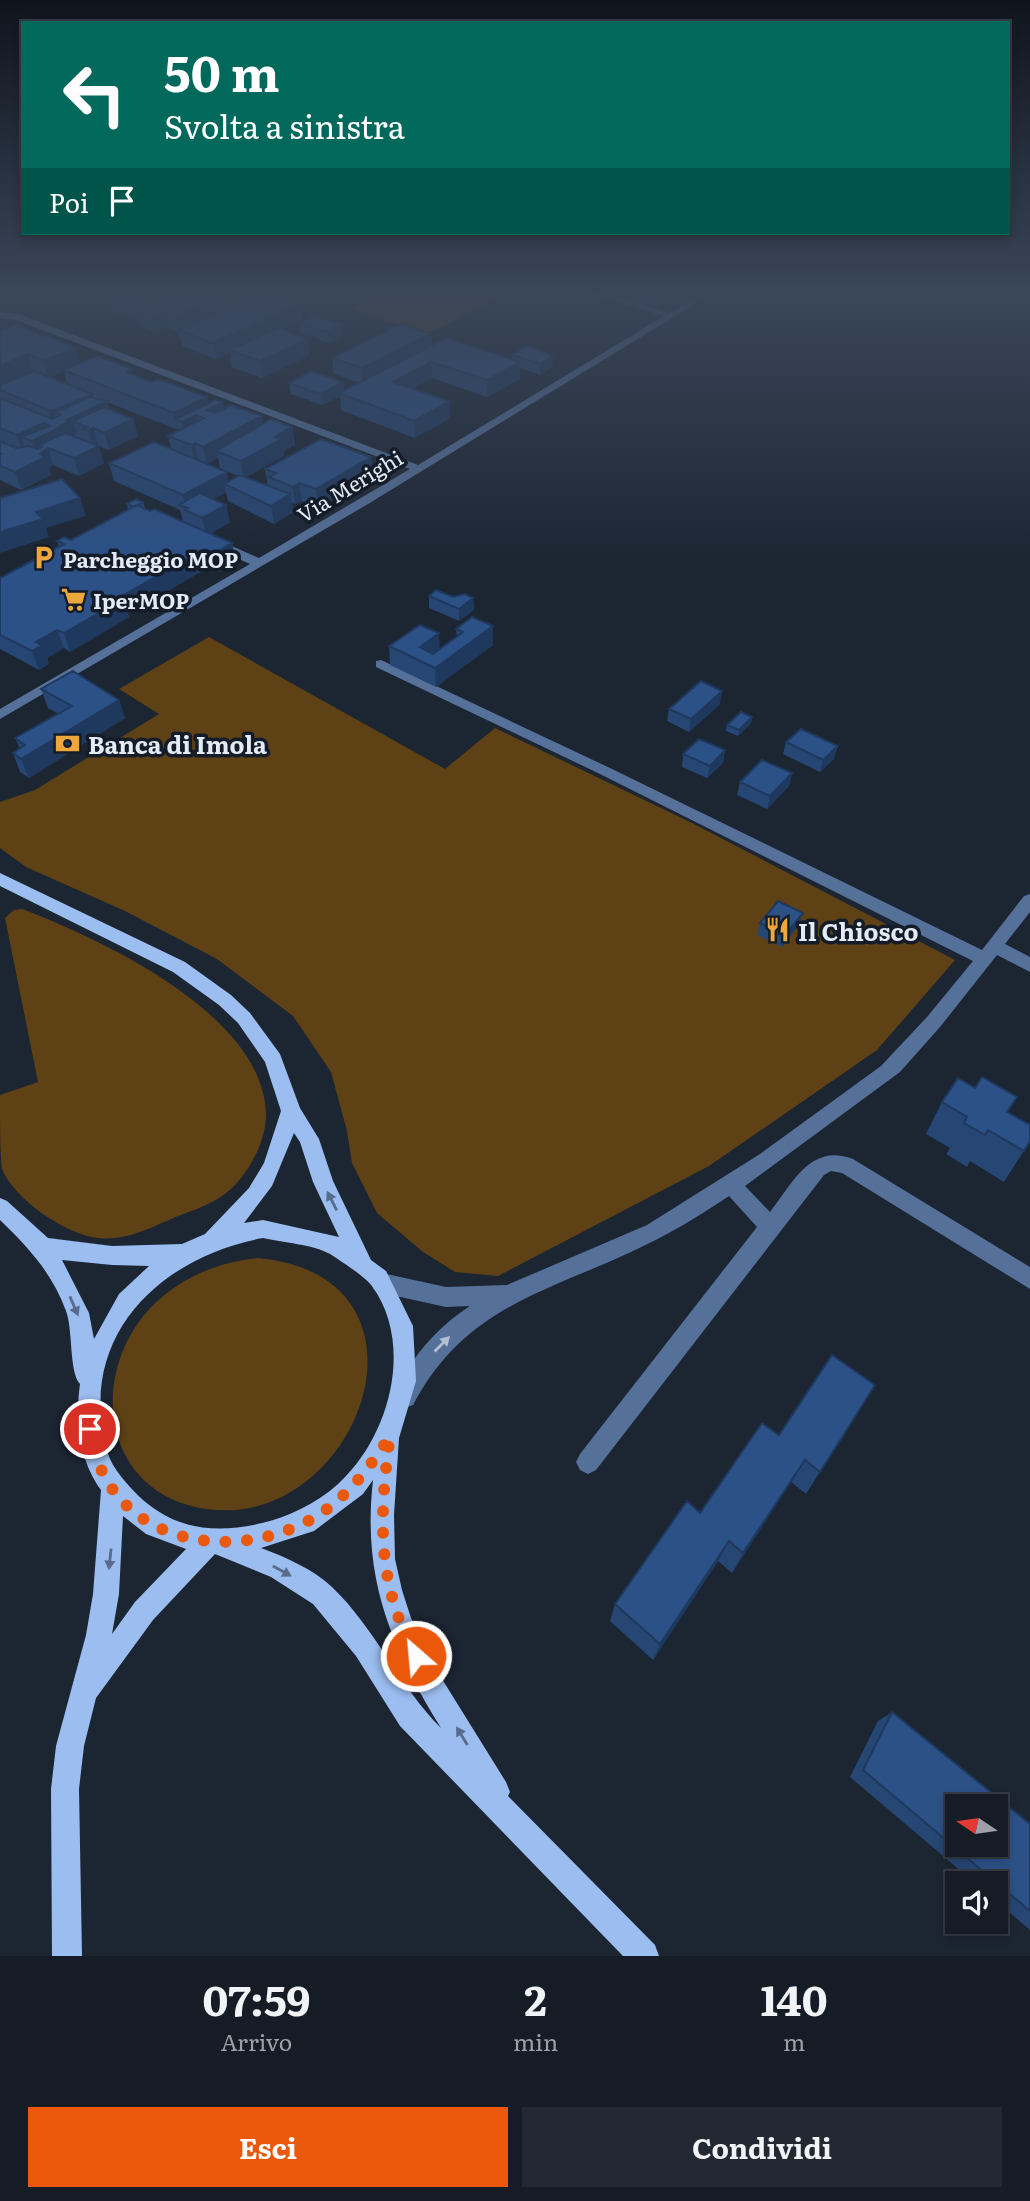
<!DOCTYPE html>
<html lang="it">
<head>
<meta charset="utf-8">
<style>
	body { margin:0; font-family:Literata,serif; background:#222932; color:#f1f3f6; height:100vh; display:flex; flex-direction:column; font-size:26px; white-space:nowrap }
	* { box-sizing:border-box; margin:0 }
	p { font-size:23px; color:#9da1a7 }
	.icon { flex:none; width:38px; height:38px; fill:none; stroke:currentColor; stroke-width:2; stroke-linecap:round; stroke-linejoin:round }
	.map { position:relative; height:1956px; overflow:hidden }
	.panel { display:flex; flex-direction:column; background:#151c26; flex:1 }
	.panel>* { flex:none }
	.top-card { position:absolute; left:21px; top:21px; width:989px; height:214px; border-radius:0px; box-shadow:0 4px 10px #0003,0 0 0 2px #343a43; background:#00695c; color:#fff; overflow:hidden }
	.needle { width:46px; rotate:283deg }
	.buttons { position:absolute; left:945px; top:1794px; display:grid; gap:14px }
	.buttons a { display:grid; place-items:center; width:63px; height:63px; border-radius:0px; background:#151c26; box-shadow:0 4px 10px #0003,0 0 0 2px #343a43; font-size:35px }
	.pin { position:absolute; display:grid; place-items:center; width:60px; height:60px; color:#fff; margin:-30px; border:4px solid #fff; border-radius:50%; box-shadow:0 2px 7px #0007 }
	.me { position:absolute; width:77px; margin:-38px; rotate:333deg; stroke-linejoin:round; filter:drop-shadow(0 0 5px #0008) }
	.turn { display:flex; align-items:center; gap:24px; height:147px; padding:0 28px; font-size:32px }
	.turn .icon { width:91px; height:91px; stroke-width:2.5 }
	.turn b { display:block; font-size:49px; line-height:60px }
	.then { display:flex; align-items:center; height:66px; padding:0 28px; background:#0003; gap:14px; font-size:26px }
	.eta { display:flex; justify-content:space-evenly; align-items:center; height:119px; text-align:center }
	.eta b { font-size:42px; font-weight:700; line-height:49px }
	.primary-button { display:flex; gap:14px; margin-top:auto; padding:14px 28px }
	.primary-button a { flex:1; height:80px; border-radius:0px; background:#ea580c; color:#fff; font-size:28px; font-weight:700; line-height:80px; text-align:center }
	.primary-button a+a { background:#222932; color:#f1f3f6 }
	.map>svg:first-child { display:block }
</style>
</head>
<body>
<div class="map">
<svg width="1030" height="1956" viewBox="0 0 1030 1956">
	<rect width="100%" height="100%" fill="#1c2532"/>
	<path fill="#5f4116" d="M386,291H497L506,294L427,334L349,308Z
		M209,637L445,769L495,728L692,823L955,960L877,1050L709,1166L498,1276L455,1272L423,1252L377,1213L352,1163L347,1131L331,1072L293,1016L217,959L125,911L26,867L0,848V802L35,790L159,714L119,689Z
		M22,909C101,939 265,1015 266,1115C266,1143 246,1180 222,1196C207,1207 186,1212 169,1220C145,1230 125,1241 98,1238C65,1234 15,1200 2,1169C0,1154 0,1113 0,1095L38,1082L5,918L14,910Z
		M258,1258C452,1276 359,1531 206,1509C96,1493 86,1361 162,1297C191,1273 222,1262 258,1258Z"/>
	<g fill="none" stroke-linecap="round" stroke-linejoin="round">
		<path fill="#55719a" fill-rule="evenodd" d="M582,291H597L670,313L705,291H716L368,504L0,719V709L250,564L210,546V540H218L259,558L410,469L16,320L0,318V312L21,315L418,465L664,316Z
			M381,660L610,768L982,950L1024,896L1030,894V912L1005,944L1030,957V972L997,955L940,1027L900,1072L745,1186L770,1212C793,1183 810,1143 853,1159L1030,1267V1289L842,1173L831,1171L824,1175L596,1470L588,1474L580,1470L576,1462L580,1454L757,1227L729,1196C698,1217 666,1236 631,1252C540,1294 464,1309 413,1405L405,1408L397,1405L394,1397C409,1359 436,1328 470,1306L446,1307L382,1293L374,1290L371,1283L374,1276L382,1273L446,1287L507,1285L647,1225L760,1154L881,1066L927,1017L973,961L600,774L376,667V661Z"/>
		<path fill="#9bbdf0" fill-rule="evenodd" d="M0,873L185,962L231,995L250,1013L280,1054L300,1108L319,1139L333,1181L371,1260L386,1271L413,1326L416,1381L399,1438L394,1515L395,1559L402,1590L411,1618L437,1671L506,1782L510,1792L508,1796L655,1945L659,1956H623L400,1726L356,1656L313,1604L271,1577L215,1554L153,1620L96,1698L84,1746L79,1789L82,1956H52L51,1789L56,1746L86,1635L93,1594L101,1490C79,1460 75,1420 80,1384C69,1373 73,1329 66,1311C52,1273 29,1248 0,1220V1198L7,1201L48,1238L112,1246L182,1244L205,1234L249,1188L264,1163L281,1111L265,1062L238,1023L219,1005L173,972L0,886ZM294,1133L300,1142L313,1182L339,1237L263,1220L244,1223L272,1186ZM263,1238C281,1242 315,1245 330,1254C342,1262 363,1275 372,1286C413,1343 391,1429 346,1476C326,1498 297,1513 270,1521C205,1539 157,1526 117,1471C105,1455 103,1435 101,1416C93,1318 175,1254 263,1238ZM62,1260L112,1265L149,1266L119,1294L94,1339L89,1313ZM373,1480C362,1578 390,1645 441,1728C399,1686 375,1628 332,1587C313,1569 285,1557 261,1548L314,1531L363,1494ZM123,1516L146,1534L186,1549L135,1602L112,1634L119,1594Z"/>
	</g>
	<path fill="#264674" fill-rule="evenodd" d="M238,291L240,304L302,320L282,329L310,355L262,378L232,367L230,353L216,359L182,346L178,331L167,327L156,332L141,327L138,317L135,319L111,311L109,302L106,303L73,291Z
		M288,291H317L305,297Z
		M604,291H682L656,306Z
		M5,319L8,327L76,348L80,363L135,375L151,382L207,397L208,403L224,409L262,416L263,424L292,427L295,445L284,451V456L246,477L268,486L265,469L371,457L373,475L318,507L302,501L295,504L292,503L293,512L274,524L228,501L226,492L213,499L230,522L210,534L232,543L236,562L219,572L209,567L128,614L129,617L70,652L64,648L47,658L49,664L39,670L0,649V578L59,547L57,541L71,540L128,510L127,504L143,502L145,508L183,521L180,510L114,481L109,463L171,449L168,436L178,431V430L107,402L109,409L133,419L138,436L109,450L98,446L104,463L79,476L53,465L49,468L51,475L21,490L0,480V385ZM64,371L67,384L50,377ZM218,458L220,468L238,476L228,481L207,464Z
		M299,323L343,336L329,343L300,333Z
		M431,334L432,346L512,360V355L553,356V367L540,375L520,368V379L487,397L432,378L413,388L450,418L415,438L341,410L340,396L322,405L291,394L289,383L343,382L344,391L359,383L334,374L332,358Z
		M429,596L473,598L474,610L459,621L429,608Z
		M493,626V645L436,687L390,665L389,646L440,649L457,637L456,629Z
		M41,689L119,700L125,718L29,778L20,772L13,753L20,749L15,738L59,714L48,708Z
		M720,704L689,732L667,721L669,709Z
		M752,717L751,723L738,736L726,731L727,725Z
		M786,742L834,759L820,772L783,754Z
		M725,750L723,763L707,778L682,767L683,754Z
		M792,773L789,786L767,809L737,795L740,782Z
		M760,923L799,925L782,947L757,935Z
		M975,1088L1008,1113L1030,1141L1004,1182L970,1161L967,1167L946,1154L950,1148L926,1134L942,1102Z
		M875,1385L806,1494L791,1482L732,1573L718,1561L653,1660L610,1621L615,1604L700,1513L779,1435Z
		M892,1712L1030,1824V1930L996,1901V1883H975L850,1777L878,1721Z"/>
	<path fill="#1f395e" fill-rule="evenodd" d="M103,291H134L107,295L109,302L106,303Z
		M159,291H200L137,311L138,317L135,319L131,303Z
		M236,291H238L241,306L182,332L178,316Z
		M305,291H317L305,297Z
		M657,291H682L656,306Z
		M300,304L302,320L233,351L229,350L230,353L216,359L213,343Z
		M164,311L167,327L156,332L152,316Z
		M5,319L10,335L0,338V320Z
		M342,325L343,336L329,343L327,332Z
		M431,334L432,350L363,385L362,368Z
		M308,339L310,355L262,378L260,361Z
		M76,348L80,364L63,370L64,371L48,378L43,361Z
		M28,354L33,371L0,385V366Z
		M553,356V367L540,375V364Z
		M431,362L432,378L394,398L393,382Z
		M520,362V379L487,397V380Z
		M343,382L344,394L339,393L340,396L322,405L320,394Z
		M92,394L95,407L107,401L112,418L88,429L87,427L73,421L77,434L74,436L75,438L68,441V443L54,450L48,448L53,465L49,468L51,475L21,490L15,472L41,459L40,457L38,459L32,441L21,437L26,451L23,453L17,435L43,423L46,434L61,427V425L64,424L61,415L55,412L59,427H53L48,410L57,409ZM39,445L42,447L43,452L41,453Z
		M207,397L209,409L223,402L226,420L208,415H196L200,432L186,439L182,422L175,419L177,430L174,413Z
		M449,401L450,418L415,438L414,421Z
		M262,416L265,433L216,451L218,458L207,464L203,447Z
		M133,419L138,436L109,450L104,433Z
		M292,427L295,445L284,451V456L244,478L241,461L275,437Z
		M93,428L98,446L93,448L88,431Z
		M195,443L198,461L195,463L191,445Z
		M99,446L104,463L79,476L74,458Z
		M371,457L373,475L318,507L316,489Z
		M227,472L229,486L224,484L226,492L189,512L188,508L185,507L183,495Z
		M299,483L302,501L295,504L293,487Z
		M290,494L293,512L274,524L271,506Z
		M80,498L86,516L46,528L49,537L0,553V532L36,512Z
		M226,505L230,522L206,536L202,518Z
		M232,543L236,562L219,572L215,553Z
		M205,549L209,567L128,614L129,617L70,652L64,633L120,597Z
		M473,598L474,610L459,621V609Z
		M493,626V645L436,687L435,668Z
		M57,630L64,648L47,658L49,664L39,670L32,651L36,642Z
		M439,633L440,652L424,663L420,647Z
		M722,691L720,704L689,732L691,719Z
		M119,700L125,718L29,778L21,759Z
		M752,717L751,723L738,736L739,730Z
		M838,746L834,759L820,772L823,760Z
		M725,750L723,763L707,778L710,766Z
		M792,773L789,786L767,809L770,796Z
		M803,913L799,925L782,947L785,935Z
		M805,1460L791,1482L732,1573L743,1553Z
		M729,1541L718,1561L653,1660L660,1644Z"/>
	<path fill="#2c5187" stroke="#1f395e" stroke-width="2" fill-rule="evenodd" d="M115,291H159L131,303L107,295Z
		M183,291H236L178,316L164,311L152,316L137,311Z
		M266,293L300,304L213,343L178,330Z
		M314,316L342,325L327,332L299,323Z
		M17,324L76,348L43,361L28,354L0,366V330Z
		M401,324L431,334L362,368L332,358Z
		M278,328L308,339L260,361L229,350Z
		M446,338L520,362L487,380L431,362L393,382L449,401L414,421L339,393Z
		M528,346L553,356L540,364L512,355Z
		M97,356L133,369L127,372L151,382L158,379L207,397L174,413L63,370Z
		M34,371L92,394L57,409L48,410L0,390V385Z
		M311,371L343,382L320,394L289,383Z
		M89,397L107,401L67,420L70,421L61,425L63,426L32,441L21,437L50,426L43,423L17,435L0,428V398L52,419L61,415L55,412Z
		M215,400L223,402L207,410L215,413L231,405L262,416L203,447L195,443L191,445L168,436L204,418L196,415L182,422L175,419Z
		M104,407L133,419L104,433L93,428L88,431L83,429L87,427L73,421Z
		M271,419L292,427L275,437L282,439L241,461L216,451Z
		M65,433L99,446L74,458L48,448L40,454L46,457L15,472L0,466V455L1,454H0V441L16,448L29,446L37,449L42,447L39,445Z
		M321,439L371,457L316,489L299,483L293,487L269,477L276,473L265,469Z
		M154,442L227,472L183,495L109,463Z
		M240,475L290,494L271,506L224,484Z
		M62,479L80,498L36,512L43,519L0,532V498Z
		M200,493L226,505L202,518L185,510L188,508L179,505Z
		M136,499L143,502L134,507L127,504Z
		M137,505L150,511L154,509L232,543L215,553L205,549L120,597L123,599L64,633L57,630L36,642L42,645L32,651L0,635V578L64,544L57,541L64,537L71,540Z
		M436,590L453,597L465,594L473,598L459,609L429,596Z
		M472,617L493,626L435,668L389,646L420,625L439,633L420,647L433,654L463,632L456,629Z
		M73,671L119,700L21,759L13,753L25,745L15,738L72,706L41,689Z
		M701,681L722,691L691,719L669,709Z
		M741,712L752,717L739,730L727,725Z
		M801,729L838,746L823,760L786,742Z
		M699,739L725,750L710,766L683,754Z
		M762,760L792,773L770,796L740,782Z
		M778,901L803,913L785,935L760,923Z
		M982,1077L1017,1097L1007,1112L1030,1125V1141L1024,1151L988,1130L985,1135L964,1123L967,1117L942,1102L958,1078L975,1088Z
		M832,1355L875,1385L820,1472L805,1460L743,1553L729,1541L660,1644L615,1604L687,1501L700,1513L762,1423L779,1435Z
		M892,1712L1030,1824V1911L863,1770ZM957,1806H996V1844H957Z"/>
	<defs><path id="oneway-solid" d="M-6-.8H1V-3.2L6.5 0L1 3.2V.8H-6Z" transform="scale(1.75)"/></defs>
	<g fill="#576c8c">
		<use href="#oneway-solid" transform="translate(332 1201) rotate(-117)"/>
		<use href="#oneway-solid" transform="translate(74 1306) rotate(67)"/>
		<use href="#oneway-solid" transform="translate(110 1559) rotate(96)"/>
		<use href="#oneway-solid" transform="translate(282 1571) rotate(29)"/>
		<use href="#oneway-solid" transform="translate(462 1736) rotate(-121)"/>
	</g>
	<use fill="#b3c0d4" href="#oneway-solid" transform="translate(442 1344) rotate(-45)"/>
	<linearGradient id="sky" x2="0" y2="1"><stop stop-color="#0f141c"/><stop offset="0.52" stop-color="#3a465a"/><stop offset="1" stop-color="#3a465a" stop-opacity="0"/></linearGradient>
	<rect width="1030" height="565" fill="url(#sky)"/>
	<g fill="none" stroke-linecap="round" stroke-linejoin="round">
		<path stroke="#ea580c" stroke-width="12" stroke-dasharray="0 21.6" d="M90,1429C103,1534 213,1565 300,1525C341,1506 367,1472 390,1436C379,1516 376,1583 416,1656"/>
	</g>
	<defs>
		<symbol id="parking-bare" viewBox="-9 -9 18 18"><path d="M-3.5-5.5H1a3.5 3.5 0 0 1 0 7H-1V5.5H-3.5ZM-1-3.4V-.6H.8a1.4 1.4 0 0 0 0-2.8Z" fill="#eea73d" stroke="#131c28" stroke-width="2.5" paint-order="stroke"/></symbol>
		<symbol id="supermarket-bare" viewBox="-9 -9 18 18"><path d="M-6-5.5h2.5l.6 2H6L4.5 2H-2.5L-4.4-4H-6ZM-1.5 3.2a1.3 1.3 0 1 0 .1 0ZM3 3.2a1.3 1.3 0 1 0 .1 0Z" fill="#eea73d" stroke="#131c28" stroke-width="2.5" paint-order="stroke"/></symbol>
		<symbol id="bank-bare" viewBox="-9 -9 18 18"><path d="M-6-4H6V4H-6ZM0-2.3a2.3 2.3 0 1 0 0 4.6a2.3 2.3 0 1 0 0-4.6Z" fill="#eea73d" stroke="#131c28" stroke-width="2.5" paint-order="stroke"/></symbol>
		<symbol id="restaurant-bare" viewBox="-9 -9 18 18"><path d="M-5-6h1v4h1v-4h1v4h1v-4h1v5L-1.5 .5V6h-2V.5L-5-1ZM5-6V6H3V1.5H1.5Q1.5-4 5-6Z" fill="#eea73d" stroke="#131c28" stroke-width="2.5" paint-order="stroke"/></symbol>
	</defs>
	<g fill-rule="evenodd">
		<use href="#parking-bare" x="26" y="540" width="35" height="35"/>
		<use href="#supermarket-bare" x="56" y="582" width="35" height="35"/>
		<use href="#bank-bare" x="50" y="726" width="35" height="35"/>
		<use href="#restaurant-bare" x="760" y="912" width="35" height="35"/>
	</g>
	<g text-anchor="middle" dominant-baseline="central" stroke-width="7" stroke-linejoin="round" paint-order="stroke">
		<g font-size="21" fill="#e5ebf4" stroke="#131c28">
			<text transform="translate(349 485) rotate(-31)">Via Merighi</text>
		</g>
		<g font-size="21" font-weight="bold" fill="#e5ebf4" stroke="#131c28" text-anchor="start">
			<text x="63" y="558">Parcheggio MOP</text>
			<text x="93" y="599">IperMOP</text>
		</g>
		<g font-size="24" font-weight="bold" fill="#e5ebf4" stroke="#131c28" text-anchor="start">
			<text x="88" y="743">Banca di Imola</text>
			<text x="798" y="930">Il Chiosco</text>
		</g>
	</g>
</svg>
<div class="buttons">
<a><svg class="needle" viewBox="-14 -14 28 28"><path d="M0-13l5 13h-10z" fill="#e53935"/><path d="M0 13l5-13h-10z" fill="#9da1a7"/></svg></a>
<a><svg class="icon" aria-label="sound" viewBox="0 0 24 24"><path d="M4 9h4l5-4v14l-5-4H4zM17 9q2 3 0 6"/></svg></a>
</div>
<div class="pin" style="left:90px;top:1429px;background:#d93025"><svg class="icon" aria-label="arrive" viewBox="0 0 24 24"><path d="M6 21V4h12l-3 4 3 4H6"/></svg></div>
<svg class="me" style="left:416px;top:1656px" viewBox="-20 -20 40 40"><circle r="17" fill="#ea580c" stroke="#fff" stroke-width="3"/><path d="M0-11L8 9 0 5-8 9z" fill="#fff"/></svg>
<div class="top-card">
<div class="turn"><svg class="icon" aria-label="left" viewBox="0 0 24 24"><path d="M17 20v-9H6M10 6l-5 5 5 5"/></svg><div><b>50 m</b>Svolta a sinistra</div></div>
<div class="then">Poi<svg class="icon" aria-label="arrive" viewBox="0 0 24 24"><path d="M6 21V4h12l-3 4 3 4H6"/></svg></div>
</div>
</div>
<section class="panel">
<div class="eta">
<div><b>07:59</b><p>Arrivo</p></div>
<div><b>2</b><p>min</p></div>
<div><b>140</b><p>m</p></div>
</div>
<div class="primary-button"><a>Esci</a><a>Condividi</a></div>
</section>
</body>
</html>
